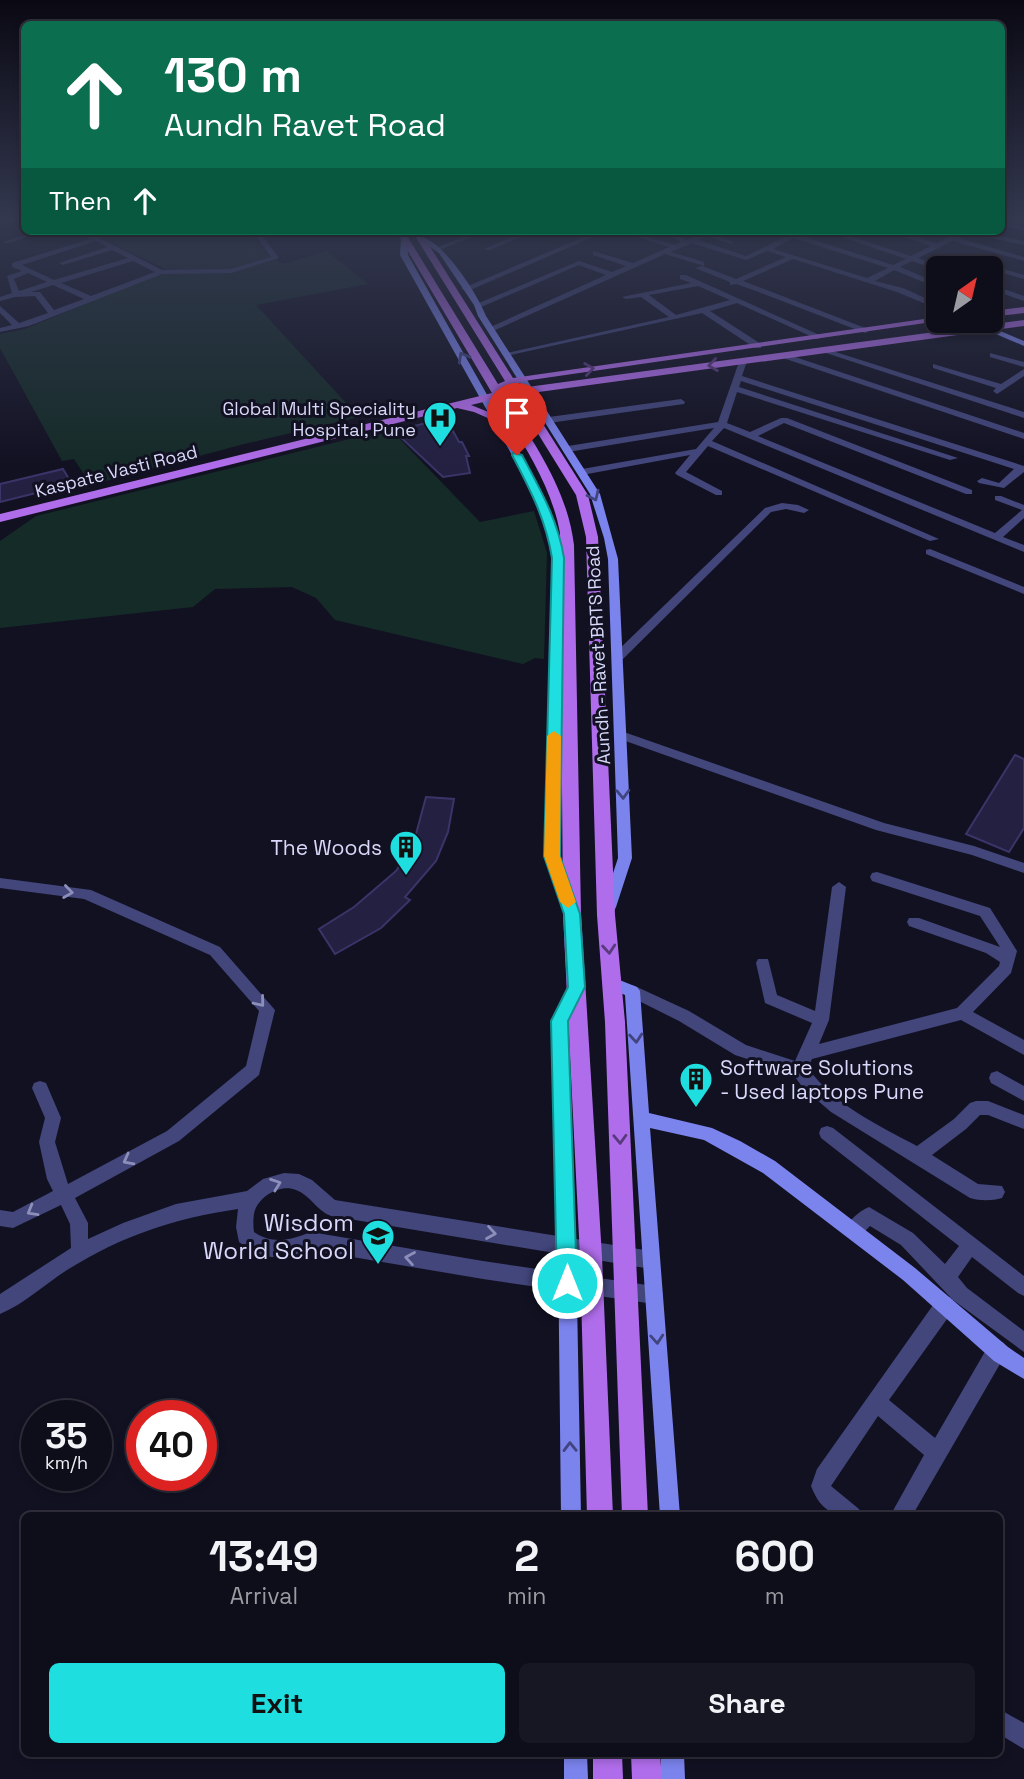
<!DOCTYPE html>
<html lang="en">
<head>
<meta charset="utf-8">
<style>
	body { margin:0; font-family:"Space Grotesk",sans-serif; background:#171623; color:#f1f3f6; height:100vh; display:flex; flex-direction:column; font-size:26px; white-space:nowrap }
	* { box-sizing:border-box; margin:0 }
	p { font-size:23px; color:#9b9ca2 }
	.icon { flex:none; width:38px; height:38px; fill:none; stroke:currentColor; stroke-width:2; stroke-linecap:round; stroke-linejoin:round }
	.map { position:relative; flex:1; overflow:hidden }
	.panel { position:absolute; left:21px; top:1512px; width:982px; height:245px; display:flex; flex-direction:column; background:#0e0d1a; border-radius:10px; box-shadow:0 4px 10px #0003,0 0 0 2px #2e2d39 }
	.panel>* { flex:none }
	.hud { position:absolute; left:21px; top:21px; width:984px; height:214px; border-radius:10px; box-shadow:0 4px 10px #0003,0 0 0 2px #2e2d39; background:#0b6e4f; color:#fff; overflow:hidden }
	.needle { width:46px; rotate:34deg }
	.controls { position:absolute; left:926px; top:256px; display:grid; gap:14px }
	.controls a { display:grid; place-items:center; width:77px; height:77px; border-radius:10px; background:#0e0d1a; box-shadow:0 4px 10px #0003,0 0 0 2px #2e2d39; font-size:35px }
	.speed { position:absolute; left:21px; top:1400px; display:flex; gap:14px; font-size:35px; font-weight:700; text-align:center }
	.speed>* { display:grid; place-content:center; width:91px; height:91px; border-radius:50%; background:#0e0d1a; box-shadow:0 4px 10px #0003,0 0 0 2px #2e2d39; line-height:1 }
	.speed small { font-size:18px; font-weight:400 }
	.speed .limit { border:10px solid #d22; background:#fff; color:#111 }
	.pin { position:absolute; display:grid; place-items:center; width:60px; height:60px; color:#fff; margin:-72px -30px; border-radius:50% 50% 50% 0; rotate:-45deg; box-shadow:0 0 7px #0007 }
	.pin .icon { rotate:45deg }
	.me { position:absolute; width:77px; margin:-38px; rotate:0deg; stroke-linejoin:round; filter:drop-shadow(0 0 5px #0008) }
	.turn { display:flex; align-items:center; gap:24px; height:147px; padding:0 28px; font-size:32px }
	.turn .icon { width:91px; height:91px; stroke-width:2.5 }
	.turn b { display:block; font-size:49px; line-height:60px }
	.then { display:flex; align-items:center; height:66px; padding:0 28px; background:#0003; gap:14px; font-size:26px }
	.eta { display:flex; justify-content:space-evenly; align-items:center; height:119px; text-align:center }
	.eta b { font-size:42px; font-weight:700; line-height:49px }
	.cta { display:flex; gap:14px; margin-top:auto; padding:14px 28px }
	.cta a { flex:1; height:80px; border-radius:10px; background:#1ededf; color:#111; font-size:28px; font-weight:700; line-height:80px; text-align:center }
	.cta a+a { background:#171623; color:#f1f3f6 }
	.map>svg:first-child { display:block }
</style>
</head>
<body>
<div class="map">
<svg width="1024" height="1779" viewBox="0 0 1024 1779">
	<rect width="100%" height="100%" fill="#121122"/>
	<path fill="#152b28" d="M110,231H248L270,257L284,264L327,251L368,284L256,305L359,417L244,444L91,485L74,459L62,461L0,348V334L25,329L168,270L96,236Z
		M390,429L480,522L534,511L547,553L544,659L535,658L523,664L335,620L316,598L292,587L215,589L193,607L0,628V541L36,516Z"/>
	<path fill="#232041" stroke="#3a3569" stroke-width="2" d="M438,420L442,421L450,432L453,431L459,442H462L469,456H466L470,473L443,477L394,431Z
		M63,469L72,484L0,502V484Z
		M1015,755L1024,759V828L1009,852L966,834Z
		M426,797L454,799L448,832L436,861L405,897L410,900L381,928L335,954L319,929L354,907L396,871L413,845Z"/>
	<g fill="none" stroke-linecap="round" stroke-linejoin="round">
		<path fill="#42467b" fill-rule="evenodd" d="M0,217H7L15,222L10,223Z
			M1001,221L1024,227V231L1001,225Z
			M36,231H46L8,243L3,242Z
			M78,231H86L162,270L231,269L271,257L252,231H259L279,258L231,273L162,274L29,326L0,332V328L12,325L0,313V306L19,323L48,313L35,296L15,297L0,301V297L12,293L7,276L22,271L12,267V263L90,239ZM96,241L107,247L59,263L63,265L112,250L128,258L54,280L22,265ZM133,261L155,272L91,296L61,283ZM28,273L47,282L19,291L14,279ZM53,285L84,299L54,310L40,292H31Z
			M340,231H352L331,237L328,235Z
			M429,231H439L420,238L417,236Z
			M478,231H487L439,250L433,249Z
			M526,231H535L490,250L484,249Z
			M598,231H607L468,291L461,289Z
			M676,231H685L678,235L687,240L706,231H715L712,234L734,242L731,244L706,236L698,240L746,256L797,231H803L798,235L893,265L906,259L824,231H834L911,256L931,246L887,231H897L937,243L961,231H978L1024,241V245L968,233L958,238L1024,257V261L953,241L918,258L943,268H938V270L912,261L900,267L938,283V288L894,270L875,281L903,288L938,304V309L897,292L793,259L743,281L868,329L869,331L865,333L759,292L736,284L730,285V282L695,268L702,266L736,279L786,257L767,251L746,260L692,243L671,252L704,262V266L665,254L493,331L486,329L606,275L579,265L481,307L474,305L579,261L612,272L626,266L593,255V251L633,263L669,247L628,234V232L675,245L681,242L669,235ZM793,238L888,268L867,278L773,249Z
			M740,231H751L758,234L755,236Z
			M972,260L1024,275V279L972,264Z
			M680,275H686L824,337L817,339L737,303L710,311L761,344V348H755L702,313L506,356L502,354L669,317L641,297L626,299L622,297L691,283L680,279ZM698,286L730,300L676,315L649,295Z
			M990,284L1024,296V301L990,289Z
			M990,306L1004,311L1005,313L1001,315L990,311Z
			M823,348L1024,412V418L823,352Z
			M783,353L1024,433V439L780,357L779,355Z
			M990,353L1024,362V367L990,357Z
			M740,359L747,361L742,376L1024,466V472L1004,488L979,483L977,481L982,478L999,483L1014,469L741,381L739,387L958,458L950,460L737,392L727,423L750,432L781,418H787L972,490V494H966L784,423L758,436L995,533L1022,510L995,500V496H1001L1024,505V518L1003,537L1024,545V552L724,428L712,441L939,539L930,541L708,446L686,472L722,491V495H716L677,475L675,473L690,455L582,475L577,472L582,469L696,449L714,428L568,452L563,449L568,446L718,422Z
			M933,364L1001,384L1024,369V376L997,394L993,391L996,388L933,368Z
			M681,399L685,402L684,404L549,423L545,420L549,417Z
			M782,503L798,505L809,510L804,513L786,509L771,512L621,661H613V655L765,508Z
			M930,549L1024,587V594L926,554V550Z
			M621,731L884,823L974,846L1024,863V873L972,855L876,830L617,738L615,735L617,732Z
			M877,872L990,908L1017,951L1011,973L973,1012L1024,1040V1055L961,1020L812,1059L808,1068C834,1105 878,1125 917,1146L954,1119L970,1103L976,1101H988L1024,1115V1129L988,1115H980L966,1129L932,1155L978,1184L1002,1186L1005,1192L1002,1198C992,1201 980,1201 970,1198L831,1112L803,1088L793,1074L735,1055L679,1021L627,995L624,991L627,987L632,985L637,987L689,1011L746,1045L795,1061L812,1023L765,1003L756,963L758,959H768L777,995L815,1011L832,887L839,882L846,887L829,1020L819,1044L957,1008L999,966L1000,962L986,953L909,926L907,922L909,918H919L1000,947L980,916L872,881L870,877L872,873Z
			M0,878L91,890L220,947L275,1010L259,1075L179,1141L75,1198L88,1223V1239L123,1223L176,1204L247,1191L263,1179L284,1173L299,1174L312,1180L335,1200L651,1251L657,1254L660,1260L657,1266L651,1269L331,1216C317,1211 310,1195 296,1190C281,1184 261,1195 255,1210C253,1216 253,1225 254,1232C273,1245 290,1240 311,1232L483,1261L654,1286L661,1289L663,1295L661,1301L654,1304L483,1279L311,1250C281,1260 266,1262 239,1242L236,1227L238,1209C172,1219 124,1235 67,1270C45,1284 24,1304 0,1314V1294L71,1248L70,1224L61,1205L13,1228L0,1226V1210L13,1212L53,1191L47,1179L39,1142L45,1118L32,1088L34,1083L40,1081L46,1083L61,1118L55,1142L68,1184L167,1131L246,1066L259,1011L210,955L84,899L0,888Z
			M997,1071L1024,1086V1101L991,1083L989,1078L991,1073Z
			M827,1126L833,1128L1024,1276V1296L1018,1293L972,1257L958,1277L967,1288L1024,1331V1352L953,1300L901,1245L870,1226L859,1237L853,1239L847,1237L844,1231C848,1221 859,1211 869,1207L913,1233L945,1264L959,1246L821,1138L819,1133L821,1128Z
			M945,1296L952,1298L954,1305L952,1312L889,1400L935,1438L990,1343L997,1340L1004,1343L1007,1350L1004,1357L912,1516H890L924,1455L878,1416L831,1486L859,1509L862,1516C835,1516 822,1514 811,1486L817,1469L938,1298Z
			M999,1709L1024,1723V1749L999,1734Z"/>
		<path fill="#7b83ed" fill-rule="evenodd" d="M404,237L407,239L408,255L537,483C549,507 558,532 563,558L559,856L576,906L574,910H564L562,906L545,856L553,558C547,528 536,500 522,473L400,255L401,239Z
			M419,237C442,238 478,295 486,316L600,494L618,559L632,858L616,907L614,911H604L602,907L618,858L608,559L604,538L590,494L478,316L474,305L439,253L419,239Z
			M963,320H974L1024,341V346Z
			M612,977L637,987L640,991L649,1113L712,1128L740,1141L775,1161L915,1268L1008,1347L1024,1358V1379L994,1361L903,1280L763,1173L704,1140L650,1128L680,1516H660L625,995L607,987L604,983L607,979Z
			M575,983L580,985L583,989L568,1021L576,1244L581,1516H561L558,1244L552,1021L570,985Z
			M564,1754H587L588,1779H564Z
			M661,1754H684L685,1779H661Z"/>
		<path fill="#b06deb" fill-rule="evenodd" d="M396,231H404L498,384L505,381L412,231H420L513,378L938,317V320H946L524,381L517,384L520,388L1024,320V326L524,394L588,495L598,537L615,915L625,1022L648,1516H622L605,1022L597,915L586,537L576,495L514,395L505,396C534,444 567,488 574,545L581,914L602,1257L613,1516H587L580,1257L563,914L560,533C551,483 521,441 496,399L471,405L501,417V421L497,422L474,412L457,408L0,522V514L492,393Z
			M1024,307V313L990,317V311Z
			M593,1754H622L623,1779H593Z
			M631,1754H660L662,1779H632Z"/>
	</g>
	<defs><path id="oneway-chevron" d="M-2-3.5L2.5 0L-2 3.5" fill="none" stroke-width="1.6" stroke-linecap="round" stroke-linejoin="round" transform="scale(1.75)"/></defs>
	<g stroke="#41447d">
		<use href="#oneway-chevron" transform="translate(463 357) rotate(-119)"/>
		<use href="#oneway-chevron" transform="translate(594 496) rotate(65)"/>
		<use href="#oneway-chevron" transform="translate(623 794) rotate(88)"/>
		<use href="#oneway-chevron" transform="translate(636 1038) rotate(85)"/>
		<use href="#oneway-chevron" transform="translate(657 1339) rotate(86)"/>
		<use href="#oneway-chevron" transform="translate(570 1447) rotate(-91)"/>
	</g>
	<g stroke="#593a7c">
		<use href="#oneway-chevron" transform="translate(713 365) rotate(172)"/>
		<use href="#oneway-chevron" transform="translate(589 369) rotate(-8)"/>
		<use href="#oneway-chevron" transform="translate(609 949) rotate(85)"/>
		<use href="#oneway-chevron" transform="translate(620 1139) rotate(88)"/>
	</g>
	<g stroke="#8d8fba">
		<use href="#oneway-chevron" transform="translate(68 892) rotate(8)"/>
		<use href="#oneway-chevron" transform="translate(260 1002) rotate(51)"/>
		<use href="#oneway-chevron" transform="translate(128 1160) rotate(152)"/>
		<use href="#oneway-chevron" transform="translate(276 1184) rotate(-20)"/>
		<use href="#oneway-chevron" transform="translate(32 1211) rotate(150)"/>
		<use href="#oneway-chevron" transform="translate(491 1233) rotate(9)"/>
		<use href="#oneway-chevron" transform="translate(410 1258) rotate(-170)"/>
	</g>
	<linearGradient id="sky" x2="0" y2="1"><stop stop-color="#0a0913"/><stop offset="0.47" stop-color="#33384f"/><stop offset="1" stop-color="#33384f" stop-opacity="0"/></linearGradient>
	<rect width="1024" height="466" fill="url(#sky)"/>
	<path fill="#1ededf" stroke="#149091" stroke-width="2" d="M513,453L522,455C540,489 558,520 564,558L560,856L580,914L585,987L568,1021L577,1283L574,1290L567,1293L560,1290L557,1283L551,1021L568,987L564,914L544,856L552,558C546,520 530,489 512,455Z"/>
	<path fill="#f59e0b" d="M554,731L561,736L560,856L576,902L568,908L560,902L544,856L547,736Z"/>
	<defs>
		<symbol id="hospital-pin" viewBox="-11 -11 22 30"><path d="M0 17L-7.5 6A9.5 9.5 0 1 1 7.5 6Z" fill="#1ededf" stroke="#121122"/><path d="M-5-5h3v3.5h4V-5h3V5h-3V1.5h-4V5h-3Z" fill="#111"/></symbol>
		<symbol id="building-pin" viewBox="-11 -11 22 30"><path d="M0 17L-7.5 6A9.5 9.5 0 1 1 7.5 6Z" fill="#1ededf" stroke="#121122"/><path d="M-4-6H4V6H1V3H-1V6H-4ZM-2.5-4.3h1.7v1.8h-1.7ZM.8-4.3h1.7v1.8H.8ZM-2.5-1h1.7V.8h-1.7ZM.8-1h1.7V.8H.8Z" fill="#111"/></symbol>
		<symbol id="school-pin" viewBox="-11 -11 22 30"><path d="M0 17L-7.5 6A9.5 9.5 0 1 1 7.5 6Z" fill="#1ededf" stroke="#121122"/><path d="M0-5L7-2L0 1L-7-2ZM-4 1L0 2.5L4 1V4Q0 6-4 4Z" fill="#111"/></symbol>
	</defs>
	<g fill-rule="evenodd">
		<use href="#hospital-pin" x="421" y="399" width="38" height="52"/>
		<use href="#building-pin" x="387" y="828" width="38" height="52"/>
		<use href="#building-pin" x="677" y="1060" width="38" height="52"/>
		<use href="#school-pin" x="359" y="1217" width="38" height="52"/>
	</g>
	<g text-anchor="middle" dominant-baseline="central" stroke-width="6" stroke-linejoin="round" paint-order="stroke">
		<g font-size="18" fill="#d8d8fa" stroke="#121122" text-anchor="end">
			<text x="416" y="408">Global Multi Speciality<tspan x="416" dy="21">Hospital, Pune</tspan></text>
		</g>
		<g font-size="18" fill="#d8d8fa" stroke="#121122">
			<text transform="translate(116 471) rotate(-14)">Kaspate Vasti Road</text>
			<text transform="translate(598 655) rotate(-93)">Aundh - Ravet BRTS Road</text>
		</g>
		<g font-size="21" fill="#d8d8fa" stroke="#121122" text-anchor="end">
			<text x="382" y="847">The Woods</text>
			<text x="720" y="1067" text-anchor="start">Software Solutions<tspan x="720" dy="24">- Used laptops Pune</tspan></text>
		</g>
		<g font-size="24" fill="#d8d8fa" stroke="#121122" text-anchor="end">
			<text x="354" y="1222">Wisdom<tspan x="354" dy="28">World School</tspan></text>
		</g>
	</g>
</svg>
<div class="controls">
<a><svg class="needle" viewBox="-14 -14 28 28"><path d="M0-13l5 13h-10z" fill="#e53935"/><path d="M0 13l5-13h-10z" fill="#9b9ca2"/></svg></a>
</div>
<div class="speed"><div>35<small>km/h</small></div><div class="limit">40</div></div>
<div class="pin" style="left:517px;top:455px;background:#d93025"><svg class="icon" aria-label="arrive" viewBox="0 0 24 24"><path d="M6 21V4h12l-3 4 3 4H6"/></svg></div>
<svg class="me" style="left:567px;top:1283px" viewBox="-20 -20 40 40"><circle r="17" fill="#1ededf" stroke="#fff" stroke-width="3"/><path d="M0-11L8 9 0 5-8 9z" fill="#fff"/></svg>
<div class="hud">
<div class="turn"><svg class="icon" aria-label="ahead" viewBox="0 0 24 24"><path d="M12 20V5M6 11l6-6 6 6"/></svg><div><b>130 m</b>Aundh Ravet Road</div></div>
<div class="then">Then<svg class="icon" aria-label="ahead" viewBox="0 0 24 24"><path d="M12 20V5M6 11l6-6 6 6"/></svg></div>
</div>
<section class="panel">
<div class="eta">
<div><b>13:49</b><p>Arrival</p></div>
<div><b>2</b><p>min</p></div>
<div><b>600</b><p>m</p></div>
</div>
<div class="cta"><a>Exit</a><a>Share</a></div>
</section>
</div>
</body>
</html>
